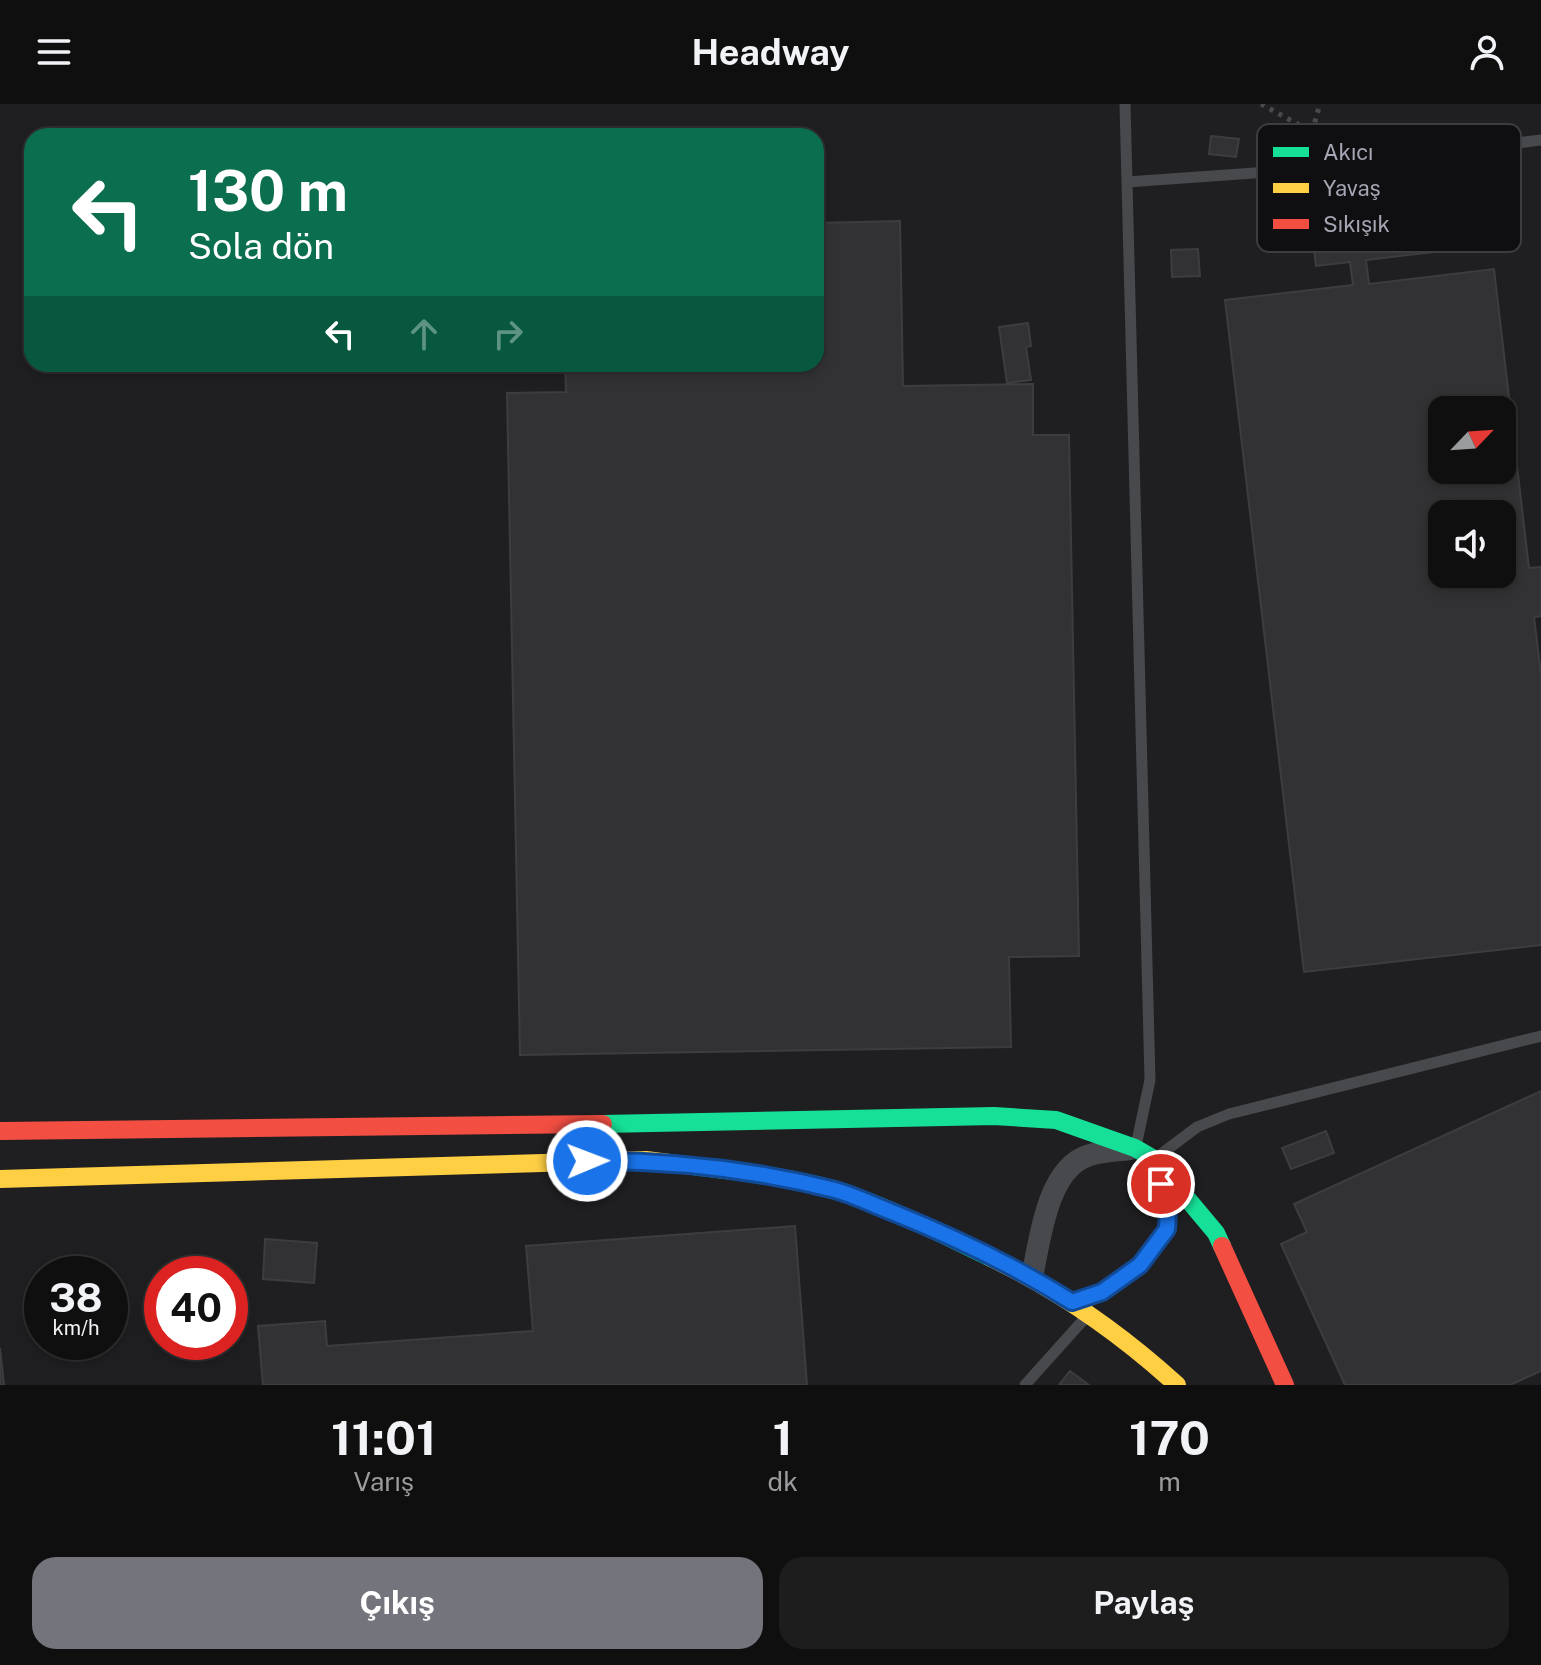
<!DOCTYPE html>
<html lang="tr">
<head>
<meta charset="utf-8">
<style>
	body { margin:0; font-family:"Public Sans",sans-serif; background:#1d1d1d; color:#f1f3f6; height:100vh; display:flex; flex-direction:column; font-size:30px; white-space:nowrap }
	* { box-sizing:border-box; margin:0 }
	p { font-size:26px; color:#9b9c9e }
	.icon { flex:none; width:44px; height:44px; fill:none; stroke:currentColor; stroke-width:2; stroke-linecap:round; stroke-linejoin:round }
	.map { position:relative; height:1281px; overflow:hidden }
	.drawer { display:flex; flex-direction:column; background:#0f0f0f; flex:1 }
	.drawer>* { flex:none }
	.top-card { position:absolute; left:24px; top:24px; width:800px; height:244px; border-radius:24px; box-shadow:0 4px 12px #0003,0 0 0 2px #2f2f2f; background:#0b6e4f; color:#fff; overflow:hidden }
	.needle { width:52px; rotate:65deg }
	.tools { position:absolute; left:1428px; top:292px; display:grid; gap:16px }
	.tools a { display:grid; place-items:center; width:88px; height:88px; border-radius:16px; background:#0f0f0f; box-shadow:0 4px 12px #0003,0 0 0 2px #2f2f2f; font-size:40px }
	.speed { position:absolute; left:24px; top:1152px; display:flex; gap:16px; font-size:40px; font-weight:700; text-align:center }
	.speed>* { display:grid; place-content:center; width:104px; height:104px; border-radius:50%; background:#0f0f0f; box-shadow:0 4px 12px #0003,0 0 0 2px #2f2f2f; line-height:1 }
	.speed small { font-size:20px; font-weight:400 }
	.speed .limit { border:12px solid #d22; background:#fff; color:#111 }
	.pin { position:absolute; display:grid; place-items:center; width:68px; height:68px; color:#fff; margin:-34px; border:4px solid #fff; border-radius:50%; box-shadow:0 2px 8px #0007 }
	.me { position:absolute; width:88px; margin:-44px; rotate:89deg; stroke-linejoin:round; filter:drop-shadow(0 0 6px #0008) }
	.turn { display:flex; align-items:center; gap:28px; height:168px; padding:0 32px; font-size:36px }
	.turn .icon { width:104px; height:104px; stroke-width:2.5 }
	.turn b { display:block; font-size:56px; line-height:68px }
	.lanes { display:flex; align-items:center; height:76px; padding:0 32px; background:#0003; justify-content:center; gap:40px; direction:ltr }
	.lanes .off { opacity:.35 }
	.eta { display:flex; justify-content:space-evenly; align-items:center; height:136px; text-align:center }
	.eta b { font-size:48px; font-weight:700; line-height:56px }
	.action { display:flex; gap:16px; margin-top:auto; padding:16px 32px }
	.action a { flex:1; height:92px; border-radius:24px; background:#73747c; color:#fff; font-size:32px; font-weight:700; line-height:92px; text-align:center }
	.action a+a { background:#1d1d1d; color:#f1f3f6 }
	header { display:flex; justify-content:space-between; align-items:center; height:104px; padding:0 32px; background:#0f0f0f; font-size:36px; font-weight:700 }
	.map>svg:first-child { display:block }
</style>
</head>
<body>
<header><svg class="icon" aria-label="menu" viewBox="0 0 24 24"><path d="M4 6h16M4 12h16M4 18h16"/></svg>Headway<svg class="icon" aria-label="person" viewBox="0 0 24 24"><circle cx="12" cy="8" r="4"/><path d="M4 21q1-7 8-7t8 7"/></svg></header>
<div class="map">
<svg width="1541" height="1281" viewBox="0 0 1541 1281">
	<rect width="100%" height="100%" fill="#141414"/>
	<path fill="#1f1e21" fill-rule="evenodd" d="M0,0H1541V1281H0ZM32,32H816V260H32ZM1442,306H1502V366H1442ZM1442,410H1502V470H1442ZM42,1170H110V1238H42ZM162,1170H230V1238H162Z"/>
	<path fill="#323234" stroke="#3d3d40" stroke-width="2" fill-rule="evenodd" d="M1211,32L1239,35L1236,53L1209,50Z
		M1451,79L1459,145L1366,156L1369,180L1494,165L1529,464L1541,463V512L1534,513L1541,570V841L1304,868L1225,196L1353,181L1350,158L1316,162L1308,96ZM1442,306H1502V366H1442ZM1442,410H1502V470H1442Z
		M900,117L903,282L1033,280V331H1069L1079,852L1009,853L1011,943L520,951L507,289L566,288L565,260H816V119Z
		M1198,145L1200,172L1172,173L1171,146Z
		M1028,219L1031,242L1026,243L1031,276L1007,279L999,223Z
		M1541,987V1267L1510,1281H1345L1281,1140L1307,1128L1294,1100Z
		M1326,1027L1334,1049L1291,1065L1282,1044Z
		M795,1122L807,1281H263L258,1222L325,1217L327,1242L533,1227L526,1142Z
		M265,1135L317,1139L314,1179L263,1175Z
		M32,1180L42,1181V1205H32Z
		M0,1244L4,1281H0Z
		M1070,1267L1089,1281H1059Z"/>
	<g fill="none" stroke-linecap="round" stroke-linejoin="round">
		<path stroke="#4a4a4e" stroke-width="5" stroke-dasharray="4 6" stroke-linecap="butt" d="M1261,0L1312,28L1353,39
			M1312,28L1320,0"/>
		<path stroke="#48494d" stroke-width="11" d="M1125,0L1150,976L1136,1042
			M1127,78L1298,66L1541,36
			M1156,1054L1197,1023L1229,1010L1541,932
			M1025,1281L1086,1213"/>
		<path stroke="#48494d" stroke-width="22" d="M1032,1173C1040,1136 1047,1066 1087,1052C1100,1047 1116,1047 1130,1045"/>
		<path stroke="#16e098" stroke-width="18" d="M603,1020L994,1012L1056,1016L1135,1044L1154,1055L1216,1129L1222,1142
			M693,1062C741,1068 792,1073 839,1087C891,1104 942,1130 991,1154"/>
		<path stroke="#ffcf43" stroke-width="18" d="M0,1075L646,1056L693,1062
			M991,1154C1060,1187 1121,1230 1177,1281"/>
		<path stroke="#f24e42" stroke-width="18" d="M0,1027L603,1020
			M1222,1142L1285,1281
			M1072,1198L1102,1188L1140,1161L1167,1125L1168,1104L1155,1061"/>
	</g>
	<g fill="none" stroke-linecap="round" stroke-linejoin="round">
		<defs>
			<path id="route" d="M587,1057C670,1056 755,1066 835,1086C854,1091 873,1101 892,1108C954,1133 1015,1162 1072,1198L1102,1188L1140,1161L1167,1125L1168,1104L1161,1080"/>
		</defs>
		<use href="#route" stroke="#114b97" stroke-width="20"/>
		<use href="#route" stroke="#1a73e8" stroke-width="14"/>
	</g>
	<rect x="1257" y="20" width="264" height="128" rx="12" fill="#0f0e10" stroke="#3c3c41" stroke-width="2"/>
	<rect x="1273" y="43" width="36" height="10" fill="#16e098"/>
	<rect x="1273" y="79" width="36" height="10" fill="#ffcf43"/>
	<rect x="1273" y="115" width="36" height="10" fill="#f24e42"/>
	<g font-size="22" fill="#a6a7b4">
		<text x="1323" y="56">Akıcı</text>
		<text x="1323" y="92">Yavaş</text>
		<text x="1323" y="128">Sıkışık</text>
	</g>
</svg>
<div class="tools">
<a><svg class="needle" viewBox="-14 -14 28 28"><path d="M0-13l5 13h-10z" fill="#e53935"/><path d="M0 13l5-13h-10z" fill="#9b9c9e"/></svg></a>
<a><svg class="icon" aria-label="sound" viewBox="0 0 24 24"><path d="M4 9h4l5-4v14l-5-4H4zM17 9q2 3 0 6"/></svg></a>
</div>
<div class="speed"><div>38<small>km/h</small></div><div class="limit">40</div></div>
<div class="pin" style="left:1161px;top:1080px;background:#d93025"><svg class="icon" aria-label="arrive" viewBox="0 0 24 24"><path d="M6 21V4h12l-3 4 3 4H6"/></svg></div>
<svg class="me" style="left:587px;top:1057px" viewBox="-20 -20 40 40"><circle r="17" fill="#1a73e8" stroke="#fff" stroke-width="3"/><path d="M0-11L8 9 0 5-8 9z" fill="#fff"/></svg>
<div class="top-card">
<div class="turn"><svg class="icon" aria-label="left" viewBox="0 0 24 24"><path d="M17 20v-9H6M10 6l-5 5 5 5"/></svg><div><b>130 m</b>Sola dön</div></div>
<div class="lanes"><svg class="icon" aria-label="left" viewBox="0 0 24 24"><path d="M17 20v-9H6M10 6l-5 5 5 5"/></svg><svg class="icon off" aria-label="ahead" viewBox="0 0 24 24"><path d="M12 20V5M6 11l6-6 6 6"/></svg><svg class="icon off" aria-label="right" viewBox="0 0 24 24"><path d="M7 20v-9h11M14 6l5 5-5 5"/></svg></div>
</div>
</div>
<section class="drawer">
<div class="eta">
<div><b>11:01</b><p>Varış</p></div>
<div><b>1</b><p>dk</p></div>
<div><b>170</b><p>m</p></div>
</div>
<div class="action"><a>Çıkış</a><a>Paylaş</a></div>
</section>
</body>
</html>
